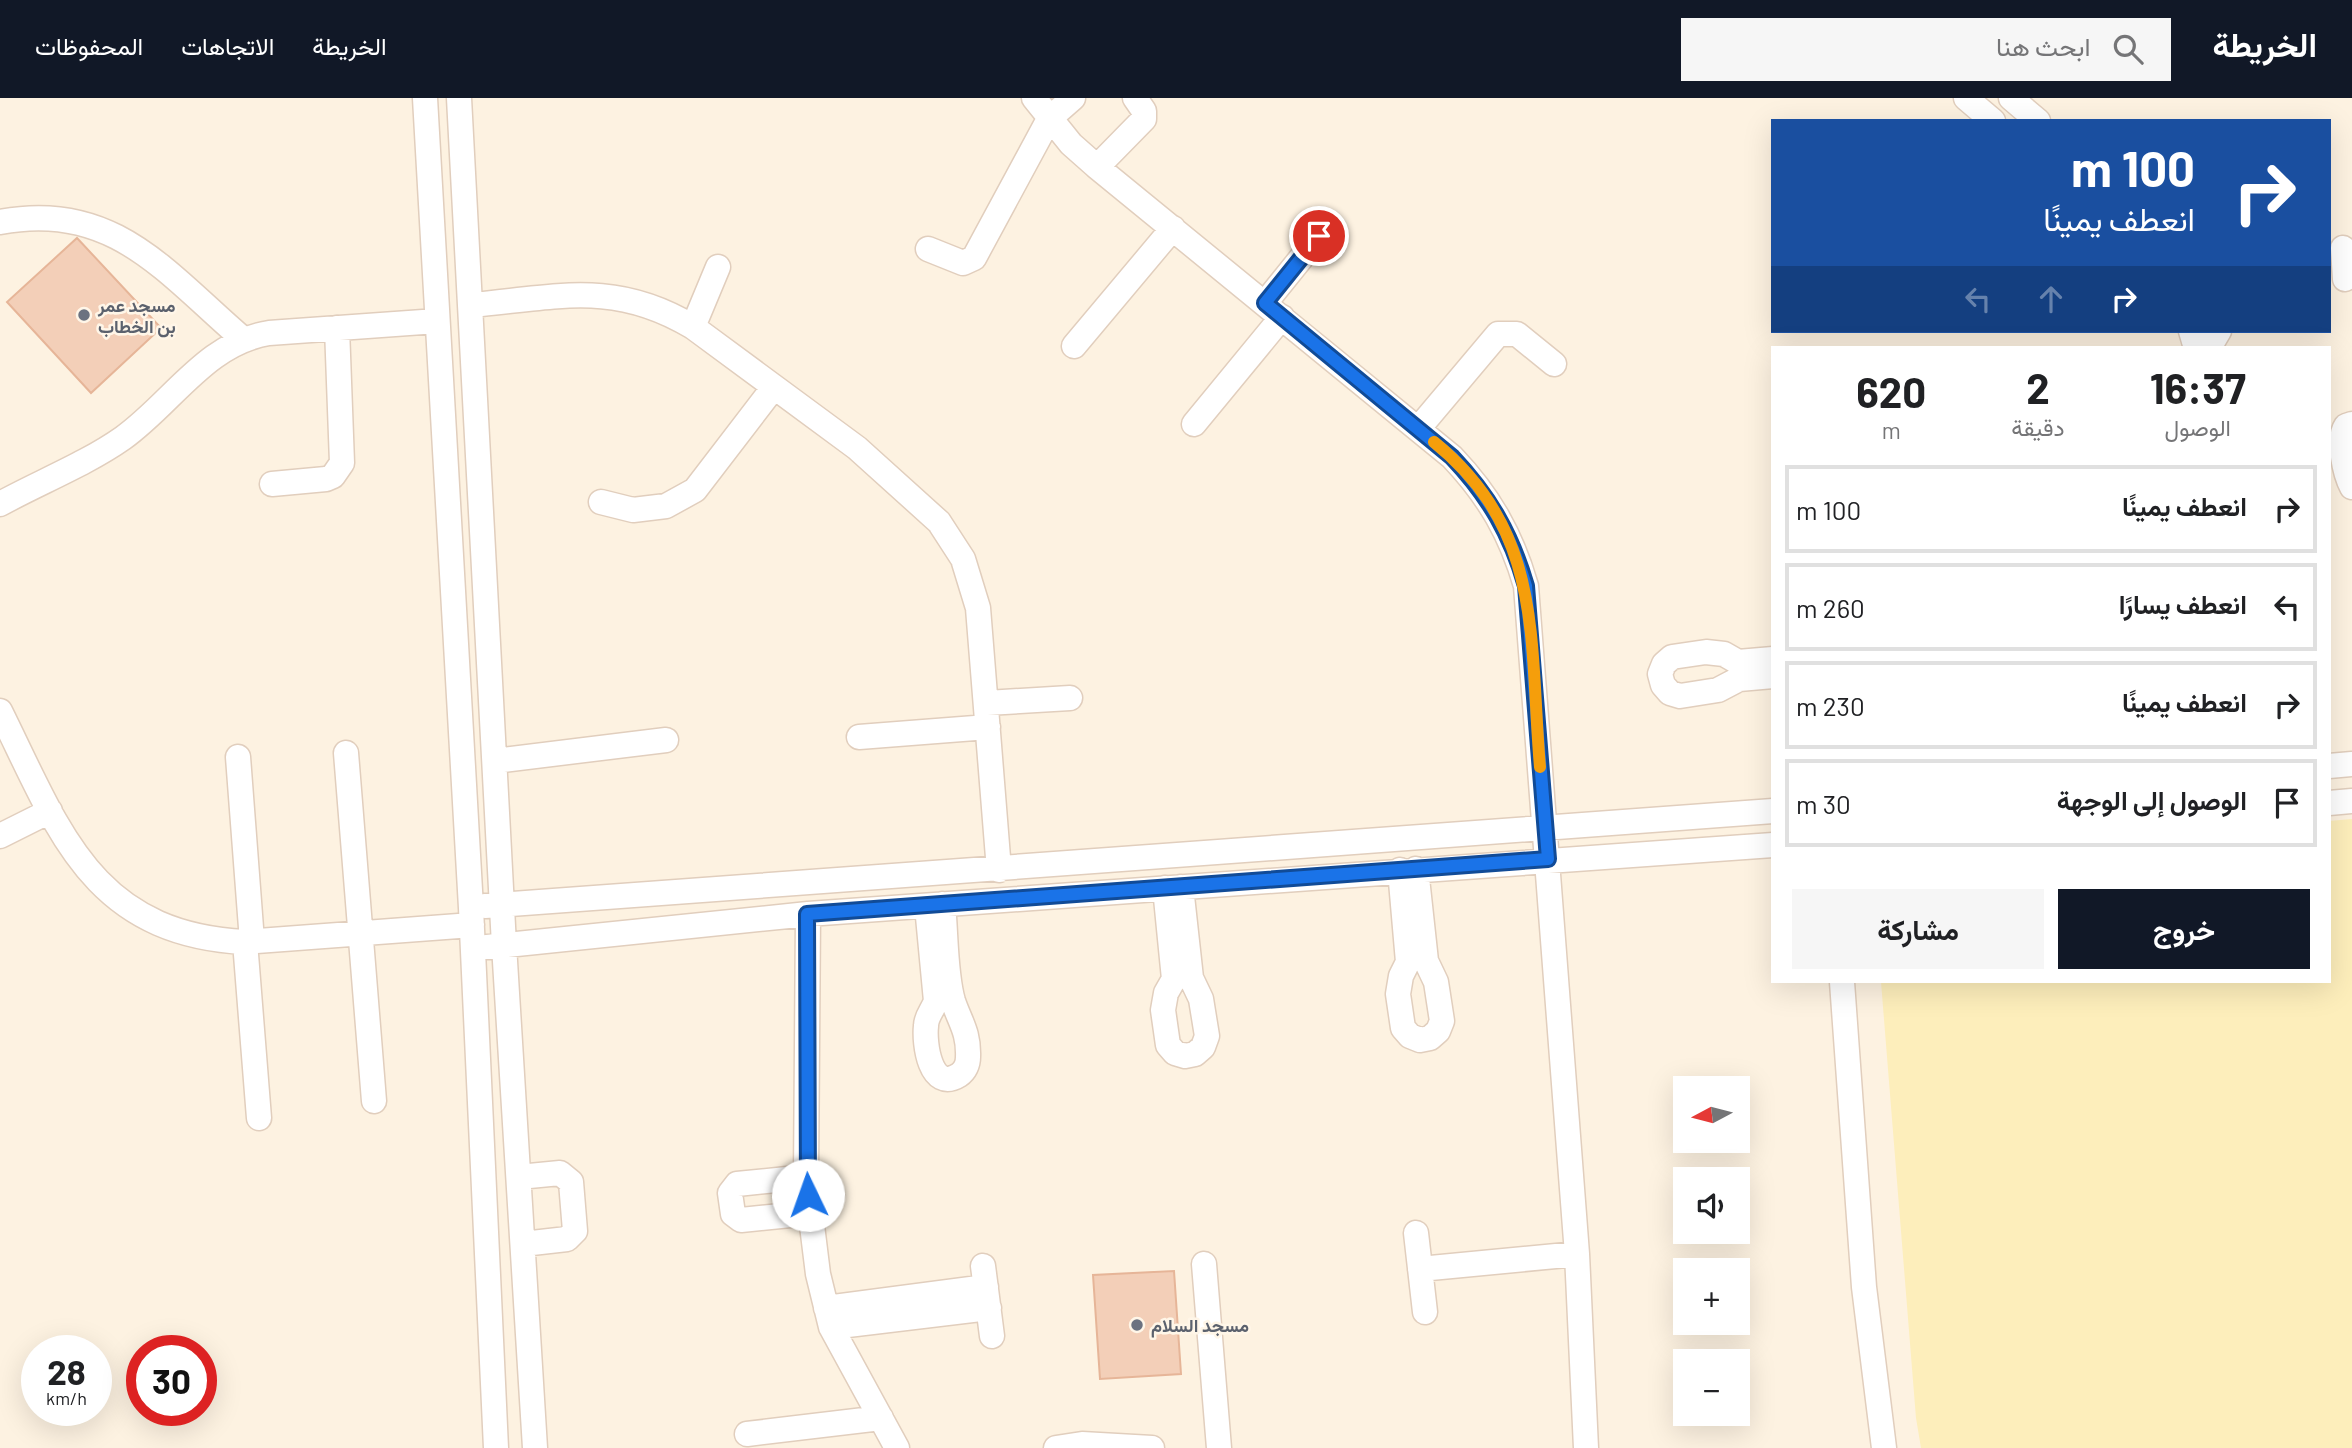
<!DOCTYPE html>
<html lang="ar">
<head>
<meta charset="utf-8">
<style>
	body { margin:0; font-family:Barlow,Vazirmatn,sans-serif; background:#f6f6f6; color:#202124; direction:rtl; height:100vh; display:flex; flex-direction:column; font-size:26px; white-space:nowrap }
	* { box-sizing:border-box; margin:0 }
	p { font-size:23px; color:#757577 }
	.icon { flex:none; width:38px; height:38px; fill:none; stroke:currentColor; stroke-width:2; stroke-linecap:round; stroke-linejoin:round }
	.map { position:relative; flex:1; overflow:hidden; direction:ltr }
	.sheet { position:absolute; left:1771px; top:248px; width:560px; height:637px; display:flex; flex-direction:column; background:#fff; border-radius:0px; box-shadow:0 7px 28px #0002; direction:rtl }
	.sheet>* { flex:none }
	.guide { position:absolute; left:1771px; top:21px; width:560px; height:214px; border-radius:0px; box-shadow:0 7px 28px #0002; direction:rtl; background:#1a4fa0; color:#fff; overflow:hidden }
	.needle { width:46px; rotate:263deg }
	.tools { position:absolute; left:1673px; top:978px; display:grid; gap:14px }
	.tools a { display:grid; place-items:center; width:77px; height:77px; border-radius:0px; background:#fff; box-shadow:0 7px 28px #0002; font-size:35px }
	.speed { position:absolute; left:21px; top:1237px; display:flex; gap:14px; font-size:35px; font-weight:700; text-align:center }
	.speed>* { display:grid; place-content:center; width:91px; height:91px; border-radius:50%; background:#fff; box-shadow:0 7px 28px #0002; line-height:1 }
	.speed small { font-size:18px; font-weight:400 }
	.speed .limit { border:10px solid #d22; background:#fff; color:#111 }
	.pin { position:absolute; display:grid; place-items:center; width:60px; height:60px; color:#fff; margin:-30px; border:4px solid #fff; border-radius:50%; box-shadow:0 2px 7px #0007 }
	.me { position:absolute; width:77px; margin:-38px; rotate:357deg; stroke-linejoin:round; filter:drop-shadow(0 0 5px #0008) }
	.turn { display:flex; align-items:center; gap:24px; height:147px; padding:0 21px; font-size:32px }
	.turn .icon { width:91px; height:91px; stroke-width:2.5 }
	.turn b { display:block; font-size:49px; line-height:60px }
	.lanes { display:flex; align-items:center; height:66px; padding:0 21px; background:#0003; justify-content:center; gap:35px; direction:ltr }
	.lanes .off { opacity:.35 }
	.eta { display:flex; justify-content:space-evenly; align-items:center; height:119px; text-align:center }
	.eta b { font-size:42px; font-weight:700; line-height:49px }
	.button { display:flex; gap:14px; margin-top:auto; padding:14px 21px }
	.button a { flex:1; height:80px; border-radius:0px; background:#111827; color:#fff; font-size:28px; font-weight:700; line-height:80px; text-align:center }
	.button a+a { background:#f6f6f6; color:#202124 }
	ul { padding:0; list-style:none }
	li { display:flex; align-items:center; gap:21px; height:88px; margin:0 14px 10px; padding:0 7px; border:4px solid #e0e0e0; border-radius:0px }
	li div { flex:1 }
	li b { display:block; font-size:26px }
	li em { font-style:normal }
	header { display:flex; align-items:center; gap:42px; box-sizing:border-box; height:98px; padding:0 35px; background:#111827; color:#fff }
	header strong { font-size:33px }
	nav { display:flex; gap:38px; margin-inline-start:auto; font-size:24px }
	.search { width:490px; height:63px; background:#f6f6f6; display:flex; align-items:center; gap:18px; box-sizing:border-box; padding:0 24px; border-radius:0px; color:#757577; font-size:26px }
	.map>svg:first-child { display:block }
</style>
</head>
<body>
<header>
<strong>الخريطة</strong>
<div class="search"><svg class="icon" aria-label="search" viewBox="0 0 24 24"><circle cx="10" cy="10" r="6"/><path d="M15 15l6 6"/></svg>ابحث هنا</div>
<nav><a>الخريطة</a><a>الاتجاهات</a><a>المحفوظات</a></nav>
</header>
<div class="map">
<svg width="2352" height="1350" viewBox="0 0 2352 1350">
	<rect width="100%" height="100%" fill="#fdf2e1"/>
	<path fill="#fdeebb" d="M2352,721V1350H1921L1916,1320L1881,884H2329V723Z"/>
	<path fill="#f3cfb8" stroke="#e6b598" stroke-width="2" d="M77,140L161,230L91,295L7,204Z
		M1174,1173L1181,1276L1100,1281L1093,1177Z"/>
	<g fill="none" stroke-linecap="round" stroke-linejoin="round">
		<defs>
			<path id="minor" d="M425,0L471,810L496,1350
				M459,0L504,847L535,1350
				M1034,0L1071,46L1097,69L1452,359C1489,398 1511,436 1526,488L1577,1156L1586,1350
				M1966,0L1993,23
				M2011,0L2038,23
				M1097,69L1144,21V13L1135,0
				M0,124C113,102 166,175 243,241
				M2343,150L2345,181
				M928,151L963,165L974,160L1049,21L1073,0
				M1265,205L1319,138
				M472,207C558,199 615,182 693,229L857,350L939,424L963,461L978,510L999,772
				M693,229L718,169
				M2191,233L2196,250
				M1074,248L1173,130
				M2209,250L2219,233
				M1194,326L1282,219
				M2352,326L2346,328C2337,341 2345,376 2352,389
				M1418,331L1498,236H1517L1554,266
				M272,386L326,381L333,378L342,365L337,230
				M601,404L633,412L666,408L695,392L774,289
				M0,406C40,384 86,366 123,340C172,305 206,245 269,235L437,223
				M1773,561L1738,564L1724,556L1706,554L1672,559L1664,566L1660,576L1663,587L1670,595L1680,598L1718,592L1739,581L1773,578
				M987,605L1070,600
				M0,613C59,732 91,836 245,844L472,827
				M859,639L988,629
				M346,655L374,1003
				M238,659L252,843
				M495,663L666,642
				M2329,668L2352,666
				M2329,705L2352,703
				M0,738L50,713
				M1400,772L1408,864L1401,878L1398,896L1403,930L1410,938L1420,942L1430,940L1438,933L1442,923L1436,884L1426,863L1416,771
				M1165,790L1174,881L1166,895L1163,912L1168,947L1175,955L1185,958L1195,956L1203,949L1207,938L1201,901L1191,880L1181,789
				M485,808L1773,713
				M927,808L936,903C933,912 926,918 926,928C924,945 930,995 959,977C965,973 968,966 968,959C969,934 960,924 953,903C945,876 946,835 943,806
				M808,816L806,1079L818,1176L831,1229L897,1350
				M245,844L259,1020
				M487,849L808,816L1773,747
				M1842,884L1864,1189L1884,1350
				M519,1079L560,1075L571,1084L575,1133L567,1141L523,1146
				M806,1079L737,1086L730,1095L733,1116L741,1122L810,1115
				M1416,1135L1425,1214
				M1204,1166L1219,1350
				M983,1168L992,1238
				M1420,1171L1577,1156
				M826,1210L986,1189
				M831,1229L989,1210
				M747,1336L881,1320
				M1056,1350L1082,1346L1152,1350"/>
		</defs>
		<use href="#minor" stroke="#e1cebd" stroke-width="27"/>
		<use href="#minor" stroke="#fff" stroke-width="24"/>
	</g>
	<g fill="none" stroke-linecap="round" stroke-linejoin="round">
		<defs>
			<path id="route" d="M808,1097L807,816L1548,761L1526,488C1511,436 1489,398 1452,359L1265,205L1319,138"/>
		</defs>
		<use href="#route" stroke="#114b97" stroke-width="18"/>
		<use href="#route" stroke="#1a73e8" stroke-width="12"/>
		<path stroke="#f59e0b" stroke-width="12" d="M1434,344C1544,433 1529,541 1540,669"/>
	</g>
	<g fill="#6b7280" stroke="#fff6e8" stroke-width="2.5">
		<circle cx="84" cy="217" r="7"/>
		<circle cx="1137" cy="1227" r="7"/>
	</g>
	<g text-anchor="middle" dominant-baseline="central" stroke-width="5" stroke-linejoin="round" paint-order="stroke">
		<g font-size="18" font-weight="bold" fill="#5b616d" stroke="#fff6e8" text-anchor="start">
			<text x="98" y="207">مسجد عمر<tspan x="98" dy="21">بن الخطاب</tspan></text>
			<text x="1151" y="1227">مسجد السلام</text>
		</g>
	</g>
</svg>
<div class="tools">
<a><svg class="needle" viewBox="-14 -14 28 28"><path d="M0-13l5 13h-10z" fill="#e53935"/><path d="M0 13l5-13h-10z" fill="#757577"/></svg></a>
<a><svg class="icon" aria-label="sound" viewBox="0 0 24 24"><path d="M4 9h4l5-4v14l-5-4H4zM17 9q2 3 0 6"/></svg></a>
<a>+</a>
<a>−</a>
</div>
<div class="speed"><div>28<small>km/h</small></div><div class="limit">30</div></div>
<div class="pin" style="left:1319px;top:138px;background:#d93025"><svg class="icon" aria-label="arrive" viewBox="0 0 24 24"><path d="M6 21V4h12l-3 4 3 4H6"/></svg></div>
<svg class="me" style="left:808px;top:1097px" viewBox="-20 -20 40 40"><circle r="19" fill="#fff"/><path d="M0-13L10 11 0 6-10 11z" fill="#1a73e8"/></svg>
<div class="guide">
<div class="turn"><svg class="icon" aria-label="right" viewBox="0 0 24 24"><path d="M7 20v-9h11M14 6l5 5-5 5"/></svg><div><b>100 m</b>انعطف يمينًا</div></div>
<div class="lanes"><svg class="icon off" aria-label="left" viewBox="0 0 24 24"><path d="M17 20v-9H6M10 6l-5 5 5 5"/></svg><svg class="icon off" aria-label="ahead" viewBox="0 0 24 24"><path d="M12 20V5M6 11l6-6 6 6"/></svg><svg class="icon" aria-label="right" viewBox="0 0 24 24"><path d="M7 20v-9h11M14 6l5 5-5 5"/></svg></div>
</div>
<section class="sheet">
<div class="eta">
<div><b>16:37</b><p>الوصول</p></div>
<div><b>2</b><p>دقيقة</p></div>
<div><b>620</b><p>m</p></div>
</div>
<ul>
<li><svg class="icon" aria-label="right" viewBox="0 0 24 24"><path d="M7 20v-9h11M14 6l5 5-5 5"/></svg><div><b>انعطف يمينًا</b></div><em>100 m</em></li>
<li><svg class="icon" aria-label="left" viewBox="0 0 24 24"><path d="M17 20v-9H6M10 6l-5 5 5 5"/></svg><div><b>انعطف يسارًا</b></div><em>260 m</em></li>
<li><svg class="icon" aria-label="right" viewBox="0 0 24 24"><path d="M7 20v-9h11M14 6l5 5-5 5"/></svg><div><b>انعطف يمينًا</b></div><em>230 m</em></li>
<li><svg class="icon" aria-label="arrive" viewBox="0 0 24 24"><path d="M6 21V4h12l-3 4 3 4H6"/></svg><div><b>الوصول إلى الوجهة</b></div><em>30 m</em></li>
</ul>
<div class="button"><a>خروج</a><a>مشاركة</a></div>
</section>
</div>
</body>
</html>
